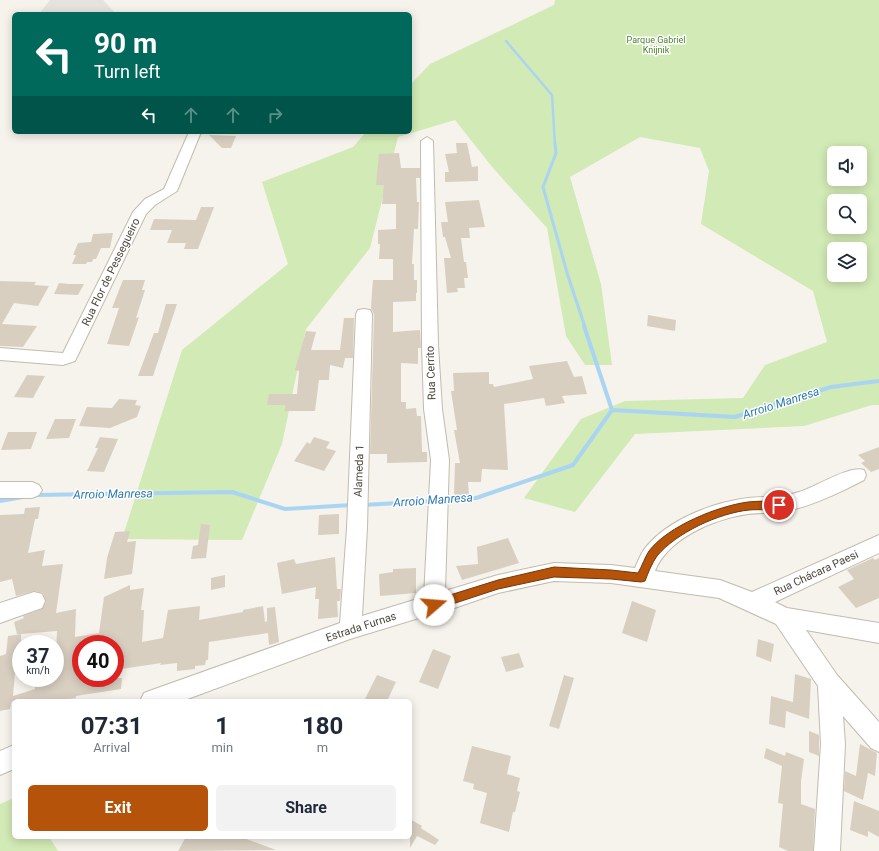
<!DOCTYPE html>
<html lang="en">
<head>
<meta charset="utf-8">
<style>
	body { margin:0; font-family:Roboto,sans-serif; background:#f2f2f3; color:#1f2937; height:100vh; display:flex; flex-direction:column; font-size:15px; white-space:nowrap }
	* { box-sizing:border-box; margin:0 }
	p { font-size:13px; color:#747a83 }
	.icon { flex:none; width:22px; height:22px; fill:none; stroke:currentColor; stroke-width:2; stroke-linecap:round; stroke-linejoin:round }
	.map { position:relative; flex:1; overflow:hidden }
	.sheet { position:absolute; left:12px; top:699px; width:400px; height:140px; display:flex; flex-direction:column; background:#fff; border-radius:6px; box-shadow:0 2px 10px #0003 }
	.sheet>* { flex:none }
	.hud { position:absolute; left:12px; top:12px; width:400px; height:122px; border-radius:6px; box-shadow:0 2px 10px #0003; background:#00695c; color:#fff; overflow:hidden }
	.controls { position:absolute; left:827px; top:146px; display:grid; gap:8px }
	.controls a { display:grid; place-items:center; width:40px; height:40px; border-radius:6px; background:#fff; box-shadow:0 2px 10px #0003; font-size:20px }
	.speed { position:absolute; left:12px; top:635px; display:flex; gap:8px; font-size:20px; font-weight:700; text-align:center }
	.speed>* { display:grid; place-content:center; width:52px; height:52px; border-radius:50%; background:#fff; box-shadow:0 2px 10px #0003; line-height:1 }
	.speed small { font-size:10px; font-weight:400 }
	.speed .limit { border:6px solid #d22; background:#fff; color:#111 }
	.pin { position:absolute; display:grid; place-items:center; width:34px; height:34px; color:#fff; margin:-17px; border:2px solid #fff; border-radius:50%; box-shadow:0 1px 4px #0007 }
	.me { position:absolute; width:44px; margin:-22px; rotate:72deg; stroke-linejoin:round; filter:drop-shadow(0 0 3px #0008) }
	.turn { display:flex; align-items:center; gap:14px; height:84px; padding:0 16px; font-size:18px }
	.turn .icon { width:52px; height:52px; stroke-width:2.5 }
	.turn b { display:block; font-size:28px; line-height:34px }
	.lanes { display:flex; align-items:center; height:38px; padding:0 16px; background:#0003; justify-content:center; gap:20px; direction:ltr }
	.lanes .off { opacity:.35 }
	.eta { display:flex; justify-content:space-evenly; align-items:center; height:68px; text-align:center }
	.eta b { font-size:24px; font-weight:700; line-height:28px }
	.button { display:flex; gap:8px; margin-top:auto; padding:8px 16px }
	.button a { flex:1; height:46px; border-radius:6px; background:#b45309; color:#fff; font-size:16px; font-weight:700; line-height:46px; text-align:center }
	.button a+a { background:#f2f2f3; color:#1f2937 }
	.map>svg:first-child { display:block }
</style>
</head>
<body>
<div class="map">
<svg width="879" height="851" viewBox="0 0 879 851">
	<rect width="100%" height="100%" fill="#f6f3ec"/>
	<path fill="#e6e2dd" d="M50,0H103L116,14H39Z"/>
	<path fill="#d2eab5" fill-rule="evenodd" d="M555,0H879V405H872L804,426L635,434L575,512L524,498L581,419L625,401L743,398L765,365L827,342L813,291L701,224L709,171L700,148L640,137L570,177L601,284L612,365H585L566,336L547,228L493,168L455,120L398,137L370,248L306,329L282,444L242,540L122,539L182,350L288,264L262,182L353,147L366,132H410V85L430,64L554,5ZM834,153H860V179H834ZM834,201H860V227H834ZM834,249H860V275H834Z
		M14,798V837H49L58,851H0V804Z"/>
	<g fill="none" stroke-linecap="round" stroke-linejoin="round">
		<path stroke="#a9d4f2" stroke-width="2.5" d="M506,41L552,95L555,145"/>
		<path stroke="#a9d4f2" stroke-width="3" d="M555,144L556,153L543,187L568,276L585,327"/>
		<path stroke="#a9d4f2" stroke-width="4" d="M584,326L612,410
			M34,495L232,492L285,509L352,505
			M443,500L476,498L573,465L612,410L735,417L831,387L879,381
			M0,501L23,497
			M363,505L434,501"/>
	</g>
	<path fill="#d8cfc1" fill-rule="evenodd" d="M209,135L236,136L231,148H222Z
		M456,143H467L472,167L478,166V181L445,182V172H449L445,154L457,153Z
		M399,153L401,168H420V178H416L417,202H419L418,229H414L412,264H414V280H417V293H416V301L393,302V332L420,330L421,348H418V364L401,363V402H406V409L416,408L417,416H421L422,452H427V462L387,463V454H370L374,314L371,309L372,291L373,280H393V259H379L380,244H378V230L396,229V204H382L384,185H376L379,154Z
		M479,200L485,227L469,228L470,238H461L464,262H466L468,278H464L465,288H457L458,292L447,293L444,258H451L445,237H443L441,222H448L445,202Z
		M201,207H214L198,249H184L186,243H167L172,230H150L154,219L196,220Z
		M113,233L110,248H101L96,259H93L92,262H87L86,264H72L76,255H73L78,243L91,242L93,234Z
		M123,280H145L142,290H145L136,318L139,317L129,346L107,344L119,308H112Z
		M0,281L36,282L34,285L49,286L38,306L14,303L2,324L37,326L23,347L0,346Z
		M59,283L69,284H84L78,295L54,294Z
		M166,304H177L153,376H138L154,333H158Z
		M648,315L676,320L675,331L647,326Z
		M344,318H354L353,358H345L343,368L330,365L329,380H319L315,411H284L286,405H267L269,394H297L299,371L295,370L306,331L316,332L311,350H340Z
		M567,361L574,377L582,376L587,394L562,396L565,403L546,406L544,398L504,404L508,470L482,469L481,482H468L469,495H454L455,463H460L454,430H457L451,391H454L453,373L489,372V384H493L494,387L533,379L529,366Z
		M27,375L45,376L33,398L14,397Z
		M119,399L137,400L135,405L141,406L137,417L110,428L79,426L87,407L112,408Z
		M55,419H76L69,438L46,439Z
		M8,432H37L31,449L1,450Z
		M100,437L118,439L104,472L87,471L98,448H95Z
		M314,437L330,442L326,448L336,451L324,471L294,461L307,442L310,444Z
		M879,447V469L871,472L861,463L865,461L858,455Z
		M40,507L38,519H35L28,553L45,550L42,566L63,564L56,613L76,609L75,637L99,633L104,597L130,585V590L144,588L141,610H144L142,642L163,638L168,610L200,606L199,620L243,612V610L263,606L265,622L267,621V608L275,607L279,642L269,645L268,633L209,642L208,660H206L205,665L195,666V669L177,671V663L160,665L161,663L115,670V644H81L78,678H122L121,689L76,696V698L58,701H12L10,709L0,711V656L6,654L8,636L21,634H17L14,622L24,618L23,616L42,609L46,602L43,593L34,591L16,596L12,579L0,582V515L24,514L25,508ZM57,631L55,678H35V689L13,696L15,673L17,672L18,658L21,657V634Z
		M339,514V534L318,535L319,515Z
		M201,524L210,525L206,558L191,559L193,546L198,545Z
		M130,531L127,542L136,541L132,574L104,579L107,558L115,532Z
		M508,538L519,563L462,580L456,566L478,564L477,547Z
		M335,557L337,589H341L340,601H337L338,617L318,619L319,599H315L316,587L282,594L277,563L294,559L296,564Z
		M873,558L875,560L879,558V598L856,608L838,587L854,579L847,570Z
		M416,568V593L380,596L379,574L393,572V569Z
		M225,575V587L211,590V578Z
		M632,601L656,610L647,642L622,633Z
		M758,639L774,644L771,662L756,656Z
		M433,649L451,656L438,689L419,682Z
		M519,653L524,667L506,672L501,657Z
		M795,674L811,679L809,719L786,711L785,728L769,724L771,696L793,702Z
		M377,675L396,682L387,701H364Z
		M564,675L574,678L559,729L549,726Z
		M809,731L819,735V756L809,752Z
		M860,744L877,753L875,776L868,773L863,800L844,791L845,771L856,776Z
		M472,746L511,756L507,774L520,778L517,791L520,792L515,812H513L509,832L480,823L487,793L473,789L474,784L463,781Z
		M766,748L785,756L786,752L804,759L801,781V804L815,809L813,851H788L779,847L783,804L778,803L782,766L764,758Z
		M854,801L879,811V837L868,831V837L850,830Z
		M410,819L422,826L421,828L439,840L435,845L417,836L410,848Z
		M186,837H241L276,850L178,851Z"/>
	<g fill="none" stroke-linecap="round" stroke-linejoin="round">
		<defs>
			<path id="minor" d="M189,132H201L177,191L155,205L146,214L75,361L63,365L0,360V348L63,353L133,212L145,199L164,189Z
				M427,137L433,141L438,345L442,409L449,460L445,591L498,575L554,563L611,565L635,568C638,561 641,553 646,547C669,519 714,502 748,498C766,496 782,498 799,492C816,487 849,465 864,470L866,475L864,480C839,493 814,505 787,511C774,514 761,512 748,514C714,519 668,538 655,571L720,580L752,592L879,535V553L775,602L787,608L879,623V643L806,630L837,675L879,722V752L871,748L843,716L845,744L840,851H814L821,744L818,686L776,624L719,598L611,583L554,581L498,593L434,615L432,614L350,639L182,701H140L144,693L152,690L340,623L347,528L356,314L358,310L364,309L370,310L372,314L367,528L362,616L424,597L431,460L424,409L422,345L421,141Z
				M0,482H32L39,485L42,490L39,495L32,498H0Z
				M34,592L42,594L45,601L42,608L0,623V603Z
				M14,745V769L0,775V751Z"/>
		</defs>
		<use href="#minor" stroke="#c2bbae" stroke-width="2"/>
		<use href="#minor" fill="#fff" fill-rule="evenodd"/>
	</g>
	<path fill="#b45309" stroke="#753606" d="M779,501L782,502L784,505L782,508C772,511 760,509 749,510C719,513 676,533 657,556C652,563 648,573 645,581L641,582L611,579L554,577L498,589L434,610L430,608L429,605L430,601L434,600L498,580L554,567L611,570L638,573C642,566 645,557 649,551C668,526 718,506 748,502C758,501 769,501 779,501Z"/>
	<g text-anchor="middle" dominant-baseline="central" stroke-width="3" stroke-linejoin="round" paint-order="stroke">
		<g font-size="9" fill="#4a7f2a" stroke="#fff">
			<text x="656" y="40">Parque Gabriel<tspan x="656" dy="10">Knijnik</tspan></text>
		</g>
		<g font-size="11" fill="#4b4439" stroke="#fff">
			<text transform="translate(111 272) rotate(-64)">Rua Flor de Pessegueiro</text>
			<text transform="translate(431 373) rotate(-92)">Rua Cerrito</text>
			<text transform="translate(359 471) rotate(-88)">Alameda 1</text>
			<text transform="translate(816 573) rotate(-25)">Rua Chácara Paesi</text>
			<text transform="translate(361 627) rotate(-18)">Estrada Furnas</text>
		</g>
		<g font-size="12" font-style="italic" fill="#2e7ab2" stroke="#fff">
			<text transform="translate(781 403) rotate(-18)">Arroio Manresa</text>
			<text transform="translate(113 494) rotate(-1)">Arroio Manresa</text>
			<text transform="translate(433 500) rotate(-4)">Arroio Manresa</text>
		</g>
	</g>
</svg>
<div class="controls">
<a><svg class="icon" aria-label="sound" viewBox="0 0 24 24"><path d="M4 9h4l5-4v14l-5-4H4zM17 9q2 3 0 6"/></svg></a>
<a><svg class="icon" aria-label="search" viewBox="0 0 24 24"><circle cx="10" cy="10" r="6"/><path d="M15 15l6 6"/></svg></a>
<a><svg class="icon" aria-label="layers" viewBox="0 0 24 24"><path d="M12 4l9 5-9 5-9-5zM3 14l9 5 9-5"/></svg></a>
</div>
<div class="speed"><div>37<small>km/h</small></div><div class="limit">40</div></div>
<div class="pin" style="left:779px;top:505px;background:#d93025"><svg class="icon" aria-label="arrive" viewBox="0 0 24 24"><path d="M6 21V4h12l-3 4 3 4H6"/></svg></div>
<svg class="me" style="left:434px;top:605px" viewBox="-20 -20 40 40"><circle r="19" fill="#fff"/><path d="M0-13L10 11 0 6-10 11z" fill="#b45309"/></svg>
<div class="hud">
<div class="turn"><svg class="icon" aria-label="left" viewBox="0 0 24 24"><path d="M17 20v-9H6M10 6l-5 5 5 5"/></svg><div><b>90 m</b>Turn left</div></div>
<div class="lanes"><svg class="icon" aria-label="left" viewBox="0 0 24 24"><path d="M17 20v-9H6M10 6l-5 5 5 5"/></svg><svg class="icon off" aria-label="ahead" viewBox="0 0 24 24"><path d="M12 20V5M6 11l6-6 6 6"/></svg><svg class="icon off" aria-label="ahead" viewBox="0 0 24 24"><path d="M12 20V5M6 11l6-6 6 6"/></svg><svg class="icon off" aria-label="right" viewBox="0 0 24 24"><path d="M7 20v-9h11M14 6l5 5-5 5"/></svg></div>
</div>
<section class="sheet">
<div class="eta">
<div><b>07:31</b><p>Arrival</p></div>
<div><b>1</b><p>min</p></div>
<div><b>180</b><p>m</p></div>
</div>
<div class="button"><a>Exit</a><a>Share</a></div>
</section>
</div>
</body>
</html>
